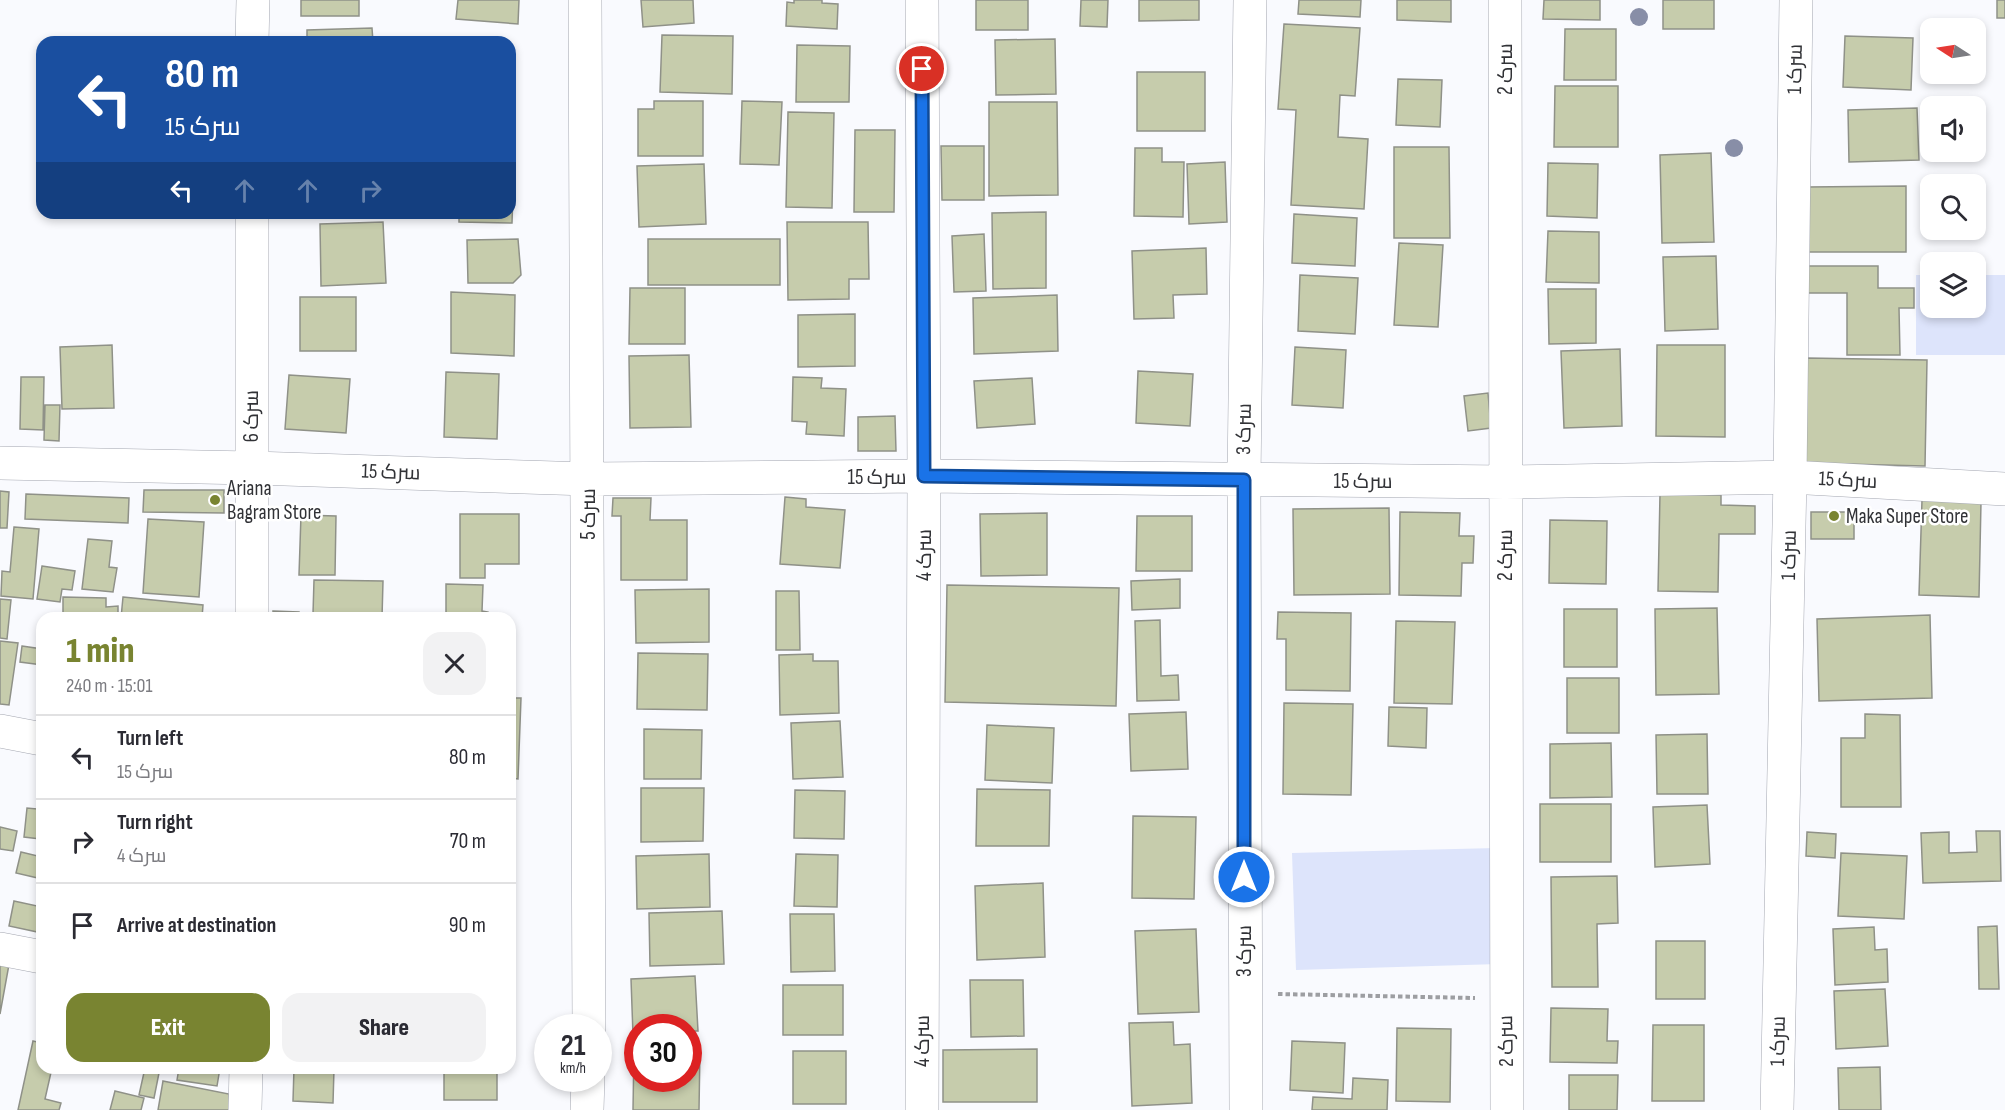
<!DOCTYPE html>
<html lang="en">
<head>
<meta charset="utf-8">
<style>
	body { margin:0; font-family:"Sofia Sans Condensed",Cairo,sans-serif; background:#f2f2f3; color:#2b2b33; height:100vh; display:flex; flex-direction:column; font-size:22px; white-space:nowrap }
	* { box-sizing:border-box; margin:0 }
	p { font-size:20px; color:#7c7c81 }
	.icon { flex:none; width:33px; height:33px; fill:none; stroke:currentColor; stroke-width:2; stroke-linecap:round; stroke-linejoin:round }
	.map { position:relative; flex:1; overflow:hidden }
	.side { position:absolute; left:36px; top:612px; width:480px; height:462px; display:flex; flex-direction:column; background:#fff; border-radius:18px; box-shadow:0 3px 9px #0003 }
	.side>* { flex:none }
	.hud { position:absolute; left:36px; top:36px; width:480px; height:183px; border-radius:18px; box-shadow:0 3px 9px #0003; background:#1a4fa0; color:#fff; overflow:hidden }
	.needle { width:39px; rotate:282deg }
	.tools { position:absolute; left:1920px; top:18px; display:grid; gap:12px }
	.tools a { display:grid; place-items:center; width:66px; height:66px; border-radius:12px; background:#fff; box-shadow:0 3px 9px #0003; font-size:30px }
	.speed { position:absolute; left:534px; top:1014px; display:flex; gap:12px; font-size:30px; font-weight:700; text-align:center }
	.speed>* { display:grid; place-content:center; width:78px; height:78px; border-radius:50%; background:#fff; box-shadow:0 3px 9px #0003; line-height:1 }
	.speed small { font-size:15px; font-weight:400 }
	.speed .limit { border:9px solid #d22; background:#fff; color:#111 }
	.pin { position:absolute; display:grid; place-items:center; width:51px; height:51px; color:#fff; margin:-26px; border:3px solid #fff; border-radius:50%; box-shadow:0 2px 6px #0007 }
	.me { position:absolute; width:66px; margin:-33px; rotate:0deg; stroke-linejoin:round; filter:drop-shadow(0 0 4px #0008) }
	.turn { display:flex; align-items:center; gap:21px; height:126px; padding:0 30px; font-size:27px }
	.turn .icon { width:78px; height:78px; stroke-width:2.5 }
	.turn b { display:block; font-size:42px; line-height:51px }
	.lanes { display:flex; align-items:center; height:57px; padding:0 30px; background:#0003; justify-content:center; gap:30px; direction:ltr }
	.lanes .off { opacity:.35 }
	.round { display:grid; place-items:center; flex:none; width:63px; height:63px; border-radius:18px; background:#f2f2f3 }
	.head { display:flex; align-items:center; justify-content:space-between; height:102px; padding:0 30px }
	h1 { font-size:36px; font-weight:800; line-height:45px; color:#798431 }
	.cta { display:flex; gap:12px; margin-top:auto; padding:12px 30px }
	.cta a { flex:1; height:69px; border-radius:18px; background:#798431; color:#fff; font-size:24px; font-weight:800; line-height:69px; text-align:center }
	.cta a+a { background:#f2f2f3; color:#2b2b33 }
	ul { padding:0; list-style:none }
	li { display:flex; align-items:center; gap:18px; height:84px; padding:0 30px; border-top:2px solid #e1e1e2 }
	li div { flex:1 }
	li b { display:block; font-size:22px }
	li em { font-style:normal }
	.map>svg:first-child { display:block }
</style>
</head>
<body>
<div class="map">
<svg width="2005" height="1110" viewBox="0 0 2005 1110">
	<rect width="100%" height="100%" fill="#f9fafe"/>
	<path fill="#dde4fb" d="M1916,275H1930V308H1976V275H2005V355H1916Z
		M1496,848L1499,964L1296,970L1292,853Z"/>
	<path fill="#c6ccac" stroke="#8f9188" stroke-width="1.5" d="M301,0H359V16H301Z
		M458,0H519L518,24L456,19Z
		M641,0H693L694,23L643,27Z
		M794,0H822V3L838,4L837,29L786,26L787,2L794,3Z
		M976,0H1028V30H976Z
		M1081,0H1108L1107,27L1080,26Z
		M1139,0H1199V20L1139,21Z
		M1299,0H1361L1360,17L1298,14Z
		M1397,0H1451V22L1397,20Z
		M1544,0H1600V20L1543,19Z
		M1663,0H1714V29H1663Z
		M1997,0H2005V18H1997Z
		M1284,24L1360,28L1355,96L1340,95L1338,137L1368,139L1364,209L1291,205L1296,110L1278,109Z
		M372,28L373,42H307V30Z
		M1565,29H1616V80H1564Z
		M662,35L733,36L732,94L660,92Z
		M1845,36L1913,38L1911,90L1843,87Z
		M454,39L505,40V42H454Z
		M1055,39L1056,94L996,95L995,40Z
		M797,45L850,46L849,102H796Z
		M1137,72H1205V131H1137Z
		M1398,79L1442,80L1440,127L1396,125Z
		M1555,86H1618V147H1554Z
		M654,101H703V156H638V109H654Z
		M742,101L782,102L779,165L740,164Z
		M989,102H1057L1058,195L989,196Z
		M1917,108L1919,160L1849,162L1848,110Z
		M788,112L834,113L832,208L786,207Z
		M855,130H895L894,212H854Z
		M941,146H984V200H942Z
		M1394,147H1449L1450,238H1394Z
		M1135,148H1162V162H1184L1183,217L1134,216Z
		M1711,153L1714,242L1662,243L1660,155Z
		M1225,162L1227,222L1189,224L1187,164Z
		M1548,163L1598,164L1597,218L1547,216Z
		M704,164L706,224L639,227L637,166Z
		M510,165H514L512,223L459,222V213H510Z
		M1906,186V252H1808L1807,187Z
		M1046,212V288L993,289L992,213Z
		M1294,214L1357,218L1355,266L1292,263Z
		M383,222L386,283L321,286L320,224Z
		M787,222H868L869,279H849V299L788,300Z
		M1548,231L1599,232V283L1546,282Z
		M984,234L986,291L954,292L952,236Z
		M518,239L521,275L513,283H468L467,240Z
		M648,239H780V285H648Z
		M1399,243L1443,245L1438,327L1394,325Z
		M1206,248L1207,294L1173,295L1174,318L1134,319L1132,251Z
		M1716,256L1718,329L1665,331L1663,257Z
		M1805,266H1878V288H1914V308H1899L1900,355H1847V293H1806Z
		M1300,275L1358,278L1355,334L1298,331Z
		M630,288H685V344H629Z
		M1548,289H1596V343L1549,344Z
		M451,292L515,295L514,356L451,353Z
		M1057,295L1058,351L974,354L973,298Z
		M300,297H356V351H300Z
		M855,314V366L798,367V315Z
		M112,345L114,408L62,409L60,347Z
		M1657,345H1725V437L1656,436Z
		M1295,347L1346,350L1343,408L1292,405Z
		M1620,349L1622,426L1564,428L1561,351Z
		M689,355L691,427L630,428L629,356Z
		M1807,358L1927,360L1925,466L1805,463Z
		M1138,371L1193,374L1190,426L1136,423Z
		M446,372L499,374L497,439L444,437Z
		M289,375L350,379L346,433L285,429Z
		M21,377H44L43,430L20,429Z
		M793,377L822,378L821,388L846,389L844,436L806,434L807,422L792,421Z
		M1032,378L1035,424L977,428L974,381Z
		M1488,393L1491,428L1468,431L1464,396Z
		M45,405H60L59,441L44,440Z
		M895,416L896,451H858V417Z
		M144,490H224V513L143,512Z
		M0,491L9,492L7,528H0Z
		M26,494L129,498L128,523L25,519Z
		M1660,494L1721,495V505L1755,506V534H1719L1718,592L1658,591Z
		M785,497L806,499V507L845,510L840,568L780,564Z
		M613,498H651L650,520H687V580H621V516H612Z
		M1922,500L1981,502L1979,597L1919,595Z
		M1389,508L1390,594L1294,595L1293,509Z
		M1400,512L1460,513L1459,536H1474L1473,563H1462L1461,596L1399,595Z
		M1811,512H1854V539H1811Z
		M1047,513V575L981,576L980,514Z
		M460,514H519V564H485V578H460Z
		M301,515L336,516L335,575H299Z
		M1137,516H1192V571H1136Z
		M148,519L204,522L199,597L143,593Z
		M1550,520L1607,521L1606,584L1549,583Z
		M14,527L39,529L33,599L1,596L2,571L10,572Z
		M88,539L112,541L109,567L117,568L113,592L82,589Z
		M42,566L75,571L72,590L62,589L60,602L37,599Z
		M1180,579V608L1132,610L1131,581Z
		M314,580L383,581L382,618H304V613L313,614Z
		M446,584L483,585L482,611L488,612L487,618H446Z
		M947,585L1119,588L1116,706L945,702Z
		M709,589V642L636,643L635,590Z
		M776,591H799L800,650H776Z
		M63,597L106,598V607L118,606V618H63Z
		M123,597L203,605L202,618H121Z
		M0,599L11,600L7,639L0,638Z
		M1717,608L1719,694L1656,695L1655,609Z
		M1564,609H1617V667H1564Z
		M273,611L299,612V618H273Z
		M1278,612L1351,613L1350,691L1286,690V639H1277Z
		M1930,615L1932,698L1819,701L1817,619Z
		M1160,620L1161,676L1178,675L1179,700L1137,701L1135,621Z
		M1396,621L1455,622L1452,704L1394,703Z
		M0,641L18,643L9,705L0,704Z
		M22,646L42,649V665L20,662Z
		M638,653L708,654L707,710L637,709Z
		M813,654V661H838L839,713L780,715L779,655Z
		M1567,678H1619V733H1567Z
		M510,698H521L518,779L510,778Z
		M1284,703L1353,704L1351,795L1283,794Z
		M1389,707L1427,708L1426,748L1388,746Z
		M1186,712L1188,769L1131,771L1129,714Z
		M1865,714L1900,715L1901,807H1841V738H1865Z
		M840,721L843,777L793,779L791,723Z
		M987,725L1054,728L1052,783L985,780Z
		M644,729L702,730L701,779H644Z
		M1707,734L1708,794H1657L1656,735Z
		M1611,743L1612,797L1550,798V744Z
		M42,760V831L40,839L24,837L27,808L37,809Z
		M641,788H704L703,841L641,842Z
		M977,789L1050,790L1049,846H976Z
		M795,790L845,791L844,839L794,838Z
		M1540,804H1611V862H1540Z
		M1707,805L1710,864L1655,867L1653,807Z
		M1133,816L1196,817L1194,899L1132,898Z
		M0,827L17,831L13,851L0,849Z
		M1976,831H2000L2001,881L1923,883L1921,833L1949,832V853L1977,852Z
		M1807,832L1836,834L1835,858L1806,856Z
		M21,852L42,857V879L16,873Z
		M1841,853L1907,856L1904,919L1838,916Z
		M709,854L710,907L637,909L636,856Z
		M796,854L838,855L837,907L794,906Z
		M1617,876L1618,923L1597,924L1598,987H1552L1551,877Z
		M1043,883L1045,957L977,960L975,886Z
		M14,901L42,907V933L9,926Z
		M722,911L724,964L650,966L649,913Z
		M790,914H834L835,971L791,972Z
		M1997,926L1999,989H1979L1978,927Z
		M1874,927L1875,950L1887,949L1888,982L1835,985L1833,929Z
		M1196,929L1199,1012L1138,1014L1135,931Z
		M1656,941H1705V999H1656Z
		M0,957L10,959L0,1014Z
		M695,976L698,1031H688V1028H638V1034L633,1035L631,979Z
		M970,980H1023L1024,1036L971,1037Z
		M783,985H843V1035H783Z
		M1885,989L1888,1046L1836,1049L1834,991Z
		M1551,1008L1608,1009L1607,1041H1618L1617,1063L1550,1062Z
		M1173,1022L1174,1045L1190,1044L1192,1103L1132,1106L1129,1023Z
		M1653,1025H1704V1101H1652Z
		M1397,1028L1451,1029L1450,1102L1396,1101Z
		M33,1041L42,1043V1068H52L45,1099L61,1103L59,1110H18Z
		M1292,1041L1345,1043L1343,1093L1290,1090Z
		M634,1048H638V1078H688V1048H700L699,1110H633Z
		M1037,1049V1102H943V1050Z
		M793,1051H846V1104H793Z
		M1880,1067L1881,1110H1839L1838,1068Z
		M145,1068H160L154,1098L139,1095Z
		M179,1068H220L217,1086L177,1080Z
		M294,1068L334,1069L333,1103L293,1101Z
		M444,1068H497V1100H444Z
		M1569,1075H1618L1617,1110H1569Z
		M1353,1078L1388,1080L1387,1110H1312L1313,1097L1352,1099Z
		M163,1081L229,1094L230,1110H158Z
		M115,1091L144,1098L141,1110H110Z"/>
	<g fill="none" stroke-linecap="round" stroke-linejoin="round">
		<defs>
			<path id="street" d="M585,0L589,1028
				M922,0L924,476L922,1110
				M1505,0L1507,1110
				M252,42L253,0
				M0,463L251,468L588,479L924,476L1505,482L1790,477L2005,489
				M252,618V213
				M0,731L42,739
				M0,949L42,957
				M245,1110L246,1068
				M587,1110L588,1078
				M1246,1110L1244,480L1250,0
				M1777,1110L1790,477L1796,0"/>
		</defs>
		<use href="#street" stroke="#a4a7b1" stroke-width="34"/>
		<path stroke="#9d9ea2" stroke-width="4" stroke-dasharray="4.5 3" stroke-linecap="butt" d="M1278,994L1475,998"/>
		<use href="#street" stroke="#fff" stroke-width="33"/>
	</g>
	<g fill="#888ea7">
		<circle cx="1639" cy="17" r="9"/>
		<circle cx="1734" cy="148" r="9"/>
	</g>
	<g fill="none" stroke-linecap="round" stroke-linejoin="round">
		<defs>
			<path id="route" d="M922,69L924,476L1244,480V877"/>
		</defs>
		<use href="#route" stroke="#114b97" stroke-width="15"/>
		<use href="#route" stroke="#1a73e8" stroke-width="10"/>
	</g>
	<g fill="#798431" stroke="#fff" stroke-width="2">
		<circle cx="215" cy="500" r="6"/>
		<circle cx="1834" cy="516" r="6"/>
	</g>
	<g text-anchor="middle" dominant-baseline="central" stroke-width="5" stroke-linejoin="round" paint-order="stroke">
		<g font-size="21" fill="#313236" stroke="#fff">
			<text transform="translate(1505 69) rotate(-90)">سرک 2</text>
			<text transform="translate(1795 69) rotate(-89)">سرک 1</text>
			<text transform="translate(251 416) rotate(-90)">سرک 6</text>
			<text transform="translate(1244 429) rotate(-89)">سرک 3</text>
			<text transform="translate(391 472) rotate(2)">سرک 15</text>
			<text x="877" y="477">سرک 15</text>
			<text transform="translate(1848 480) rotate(3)">سرک 15</text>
			<text x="1363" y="481">سرک 15</text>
			<text transform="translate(588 514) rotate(-90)">سرک 5</text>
			<text transform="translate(924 555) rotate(-90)">سرک 4</text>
			<text transform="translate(1505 555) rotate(-90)">سرک 2</text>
			<text transform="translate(1789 555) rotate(-89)">سرک 1</text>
			<text transform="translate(1244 951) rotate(-90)">سرک 3</text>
			<text transform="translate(922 1041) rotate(-90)">سرک 4</text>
			<text transform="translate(1506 1041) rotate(-91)">سرک 2</text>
			<text transform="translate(1778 1041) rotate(-89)">سرک 1</text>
		</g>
		<g font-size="21" fill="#313236" stroke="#fff" text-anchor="start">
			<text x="227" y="488">Ariana<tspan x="227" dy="24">Bagram Store</tspan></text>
			<text x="1846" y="516">Maka Super Store</text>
		</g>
	</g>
</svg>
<div class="tools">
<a><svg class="needle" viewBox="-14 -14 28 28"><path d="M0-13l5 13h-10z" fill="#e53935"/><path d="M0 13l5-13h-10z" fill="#7c7c81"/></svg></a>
<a><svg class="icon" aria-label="sound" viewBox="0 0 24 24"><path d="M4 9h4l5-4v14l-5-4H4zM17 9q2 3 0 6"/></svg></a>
<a><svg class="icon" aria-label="search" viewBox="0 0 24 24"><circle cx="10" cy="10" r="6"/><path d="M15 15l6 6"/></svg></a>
<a><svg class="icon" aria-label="layers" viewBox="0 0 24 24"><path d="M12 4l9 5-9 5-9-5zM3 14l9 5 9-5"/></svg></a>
</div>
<div class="speed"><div>21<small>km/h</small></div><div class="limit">30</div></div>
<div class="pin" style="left:922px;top:69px;background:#d93025"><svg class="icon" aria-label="arrive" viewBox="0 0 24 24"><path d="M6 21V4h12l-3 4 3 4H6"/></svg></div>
<svg class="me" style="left:1244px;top:877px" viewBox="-20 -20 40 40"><circle r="17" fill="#1a73e8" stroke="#fff" stroke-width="3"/><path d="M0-11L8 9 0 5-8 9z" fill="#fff"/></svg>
<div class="hud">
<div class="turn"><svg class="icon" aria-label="left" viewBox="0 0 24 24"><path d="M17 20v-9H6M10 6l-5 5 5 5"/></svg><div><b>80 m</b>سرک 15</div></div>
<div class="lanes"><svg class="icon" aria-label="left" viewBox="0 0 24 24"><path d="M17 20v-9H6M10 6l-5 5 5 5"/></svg><svg class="icon off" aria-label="ahead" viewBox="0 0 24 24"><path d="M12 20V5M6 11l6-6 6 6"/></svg><svg class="icon off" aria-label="ahead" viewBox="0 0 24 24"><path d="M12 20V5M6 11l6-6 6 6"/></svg><svg class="icon off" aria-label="right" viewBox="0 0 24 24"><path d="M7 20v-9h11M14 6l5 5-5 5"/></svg></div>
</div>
<section class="side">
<div class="head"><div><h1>1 min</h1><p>240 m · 15:01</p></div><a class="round"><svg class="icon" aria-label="close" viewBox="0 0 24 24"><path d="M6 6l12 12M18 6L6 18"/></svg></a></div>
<ul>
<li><svg class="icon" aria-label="left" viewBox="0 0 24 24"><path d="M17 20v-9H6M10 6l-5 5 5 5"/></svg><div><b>Turn left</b><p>سرک 15</p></div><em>80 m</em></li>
<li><svg class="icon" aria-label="right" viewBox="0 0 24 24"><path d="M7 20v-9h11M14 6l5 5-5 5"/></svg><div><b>Turn right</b><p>سرک 4</p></div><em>70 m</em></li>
<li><svg class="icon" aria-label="arrive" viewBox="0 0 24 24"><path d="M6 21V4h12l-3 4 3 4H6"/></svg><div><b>Arrive at destination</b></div><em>90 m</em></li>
</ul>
<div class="cta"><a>Exit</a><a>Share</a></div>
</section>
</div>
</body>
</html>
